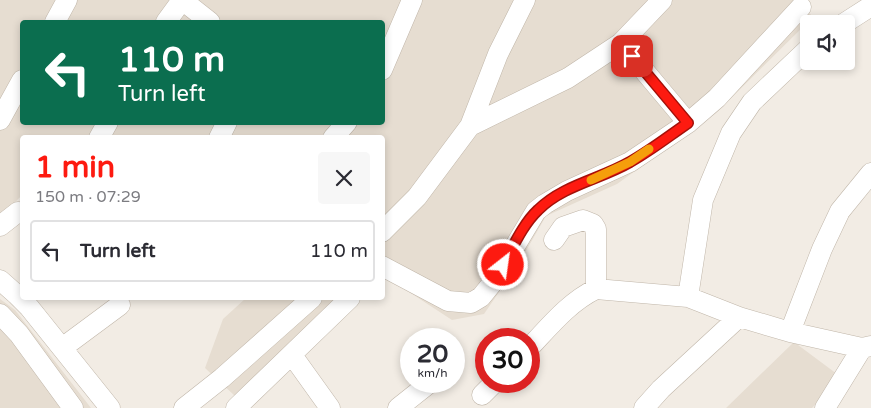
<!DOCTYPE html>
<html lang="en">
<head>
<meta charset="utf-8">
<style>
	body { margin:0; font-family:"Varela Round",sans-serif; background:#f7f7f7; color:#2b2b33; height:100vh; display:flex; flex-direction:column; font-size:19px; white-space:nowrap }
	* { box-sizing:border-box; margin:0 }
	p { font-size:16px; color:#7c7c81 }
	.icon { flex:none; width:28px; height:28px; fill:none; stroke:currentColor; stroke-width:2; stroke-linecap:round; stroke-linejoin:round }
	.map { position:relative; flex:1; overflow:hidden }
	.side { position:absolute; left:20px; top:135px; width:365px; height:165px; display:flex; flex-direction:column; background:#fff; border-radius:5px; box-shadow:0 2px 8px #0003 }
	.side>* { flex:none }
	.top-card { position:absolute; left:20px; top:20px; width:365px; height:105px; border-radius:5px; box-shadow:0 2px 8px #0003; background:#0b6e4f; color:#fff; overflow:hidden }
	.fabs { position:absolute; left:800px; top:15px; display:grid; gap:10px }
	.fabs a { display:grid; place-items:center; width:55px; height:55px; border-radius:5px; background:#fff; box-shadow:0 2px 8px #0003; font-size:25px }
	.speed { position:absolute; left:400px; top:328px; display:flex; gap:10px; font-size:25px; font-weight:700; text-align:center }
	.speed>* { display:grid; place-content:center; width:65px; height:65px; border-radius:50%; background:#fff; box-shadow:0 2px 8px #0003; line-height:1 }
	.speed small { font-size:12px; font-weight:400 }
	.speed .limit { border:8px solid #d22; background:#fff; color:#111 }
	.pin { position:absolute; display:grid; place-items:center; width:42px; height:42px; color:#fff; margin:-21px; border-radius:10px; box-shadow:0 2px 8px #0006 }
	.me { position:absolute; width:55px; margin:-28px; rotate:30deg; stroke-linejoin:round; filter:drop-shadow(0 0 4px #0008) }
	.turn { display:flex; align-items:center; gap:18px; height:105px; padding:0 15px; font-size:22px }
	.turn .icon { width:65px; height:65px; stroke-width:2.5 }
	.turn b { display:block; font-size:35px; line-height:42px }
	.round { display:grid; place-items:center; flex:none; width:52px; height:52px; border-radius:5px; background:#f7f7f7 }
	.headline { display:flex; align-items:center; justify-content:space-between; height:85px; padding:0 15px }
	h1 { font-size:30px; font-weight:700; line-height:38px; color:#fd1a10 }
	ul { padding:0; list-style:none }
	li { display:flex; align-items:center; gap:15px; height:62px; margin:0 10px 8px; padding:0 5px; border:2px solid #e1e1e2; border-radius:5px }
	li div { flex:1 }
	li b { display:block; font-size:19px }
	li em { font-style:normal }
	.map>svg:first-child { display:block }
</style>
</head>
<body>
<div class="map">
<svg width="871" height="408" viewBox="0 0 871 408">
	<rect width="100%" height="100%" fill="#f2ece4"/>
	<path fill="#e6ddd1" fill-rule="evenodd" d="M0,0H797L813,17L716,113L617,184L546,216L519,263L484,314L452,320L383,275L382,138H22V195L0,218ZM22,22H382V122H22Z
		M246,298H336L235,396L205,368L223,319Z
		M0,299L15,310L91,408H0Z
		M794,342L841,377L812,408H726Z"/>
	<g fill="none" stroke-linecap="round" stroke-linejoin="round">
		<defs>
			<path id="minor" d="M182,0L210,22
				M55,22L67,0
				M166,22L182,0
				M843,24L871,6
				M621,43L688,123
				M382,70L412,0
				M0,120L22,80
				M470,126L568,78L621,43L662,0
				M99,138L108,122
				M219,138L227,122
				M333,138L347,122
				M0,226L18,212
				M382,232L417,197L470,126L498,54L525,0
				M554,240L563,227L583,220L593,224L596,229V289
				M382,266L448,301L471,303L481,297L494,281L536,211L545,204L567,191L630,162L688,123L717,98L801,7
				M0,280L17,295L29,307L110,408
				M688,297L703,200L731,133L752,102L809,48
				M0,314L19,334L73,408
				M790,332L822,249L840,211L871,173
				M62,348L120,305
				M529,348C549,327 569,302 596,289L688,297L739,317L790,332L862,348
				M292,355L330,408
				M482,395L496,381
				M184,408L222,378L312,298
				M236,408L350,298
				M398,408L432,381
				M644,408L661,389L739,317
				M825,408L862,348L871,346"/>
		</defs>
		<use href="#minor" stroke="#c0b6a9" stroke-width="21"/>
		<use href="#minor" stroke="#fff" stroke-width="20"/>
	</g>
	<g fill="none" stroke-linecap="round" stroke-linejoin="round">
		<defs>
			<path id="route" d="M503,265C513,247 523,224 538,210C563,185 601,179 630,162C650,151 669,136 688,123L632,56"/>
		</defs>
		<use href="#route" stroke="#a4110a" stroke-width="12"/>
		<use href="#route" stroke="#fd1a10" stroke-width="9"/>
		<path stroke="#f59e0b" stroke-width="9" d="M591,180L630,162L649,149"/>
	</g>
</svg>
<div class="fabs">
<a><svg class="icon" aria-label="sound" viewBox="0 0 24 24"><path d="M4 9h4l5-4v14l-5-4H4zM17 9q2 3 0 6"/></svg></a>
</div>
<div class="speed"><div>20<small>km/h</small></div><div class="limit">30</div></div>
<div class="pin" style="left:632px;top:56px;background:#d93025"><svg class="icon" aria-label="arrive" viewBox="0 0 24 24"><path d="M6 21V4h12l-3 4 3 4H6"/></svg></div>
<svg class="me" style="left:503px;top:265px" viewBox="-20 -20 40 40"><circle r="17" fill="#fd1a10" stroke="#fff" stroke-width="3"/><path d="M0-11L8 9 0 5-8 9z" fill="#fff"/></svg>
<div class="top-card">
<div class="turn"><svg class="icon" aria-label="left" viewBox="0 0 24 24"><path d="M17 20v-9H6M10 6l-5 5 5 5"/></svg><div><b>110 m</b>Turn left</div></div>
</div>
<section class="side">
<div class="headline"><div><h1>1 min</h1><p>150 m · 07:29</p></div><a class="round"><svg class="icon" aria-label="close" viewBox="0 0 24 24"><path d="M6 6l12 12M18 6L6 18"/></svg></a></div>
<ul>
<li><svg class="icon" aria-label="left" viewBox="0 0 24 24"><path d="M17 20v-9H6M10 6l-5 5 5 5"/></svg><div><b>Turn left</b></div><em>110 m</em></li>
</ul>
</section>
</div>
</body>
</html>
